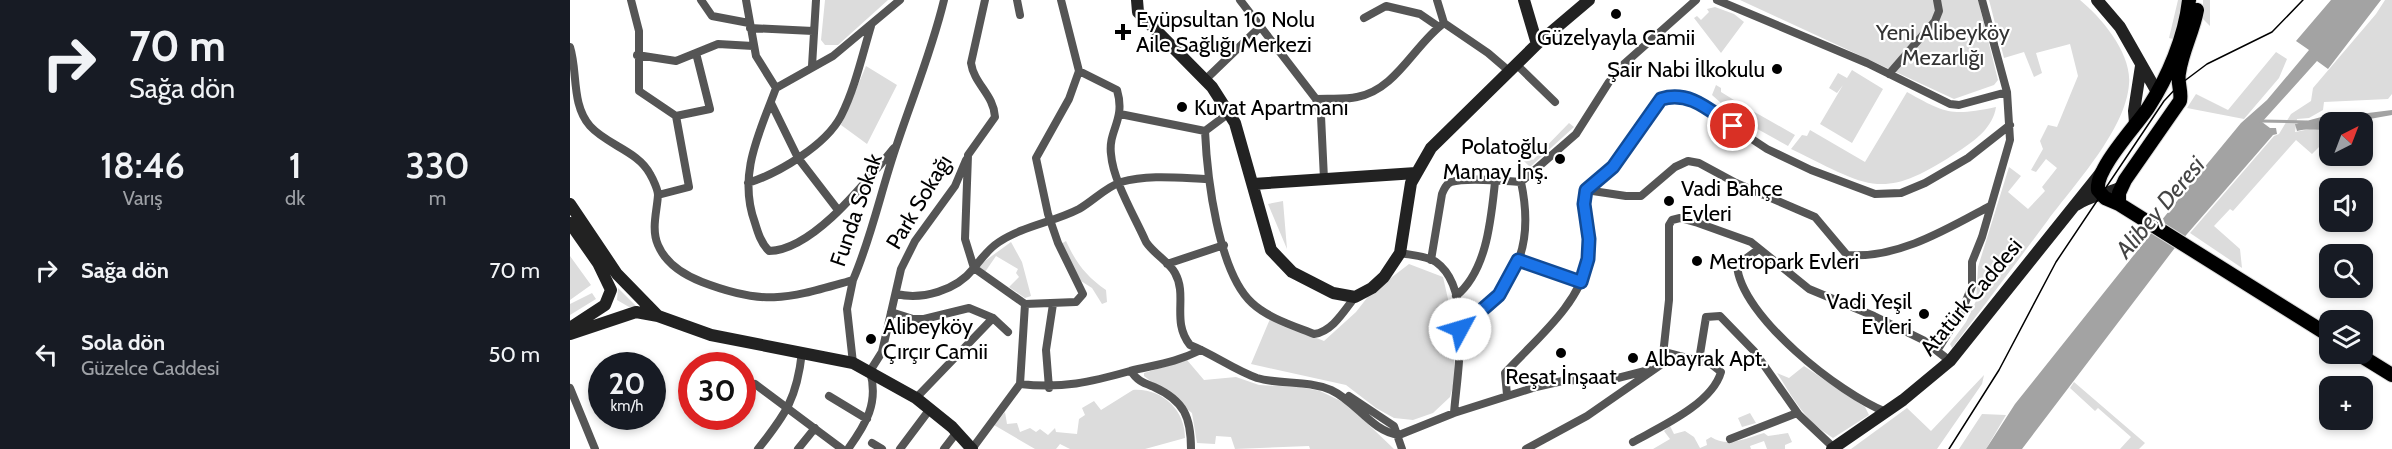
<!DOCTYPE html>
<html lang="tr">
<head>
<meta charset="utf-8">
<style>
	body { margin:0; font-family:Cabin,sans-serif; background:#242831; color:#f1f3f6; height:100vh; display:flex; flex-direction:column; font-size:22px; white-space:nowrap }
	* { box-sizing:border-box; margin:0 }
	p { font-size:20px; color:#9ea1a6 }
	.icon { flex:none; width:33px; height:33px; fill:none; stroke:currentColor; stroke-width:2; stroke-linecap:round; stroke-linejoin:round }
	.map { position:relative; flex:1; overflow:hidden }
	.side { display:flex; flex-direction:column; background:#171b24; width:570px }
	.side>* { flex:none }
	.banner { background:#171b24; color:#f1f3f6; overflow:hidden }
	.needle { width:39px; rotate:42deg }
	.fabs { position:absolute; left:1749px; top:112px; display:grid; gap:12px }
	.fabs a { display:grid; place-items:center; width:54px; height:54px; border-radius:12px; background:#171b24; box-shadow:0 3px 9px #0003; font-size:30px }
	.speed { position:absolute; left:18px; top:352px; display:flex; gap:12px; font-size:30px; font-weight:700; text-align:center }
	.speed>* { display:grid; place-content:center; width:78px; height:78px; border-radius:50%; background:#171b24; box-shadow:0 3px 9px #0003; line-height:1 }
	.speed small { font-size:15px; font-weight:400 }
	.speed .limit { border:9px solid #d22; background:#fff; color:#111 }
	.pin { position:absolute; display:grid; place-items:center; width:51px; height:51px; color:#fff; margin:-26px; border:3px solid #fff; border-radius:50%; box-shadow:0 2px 6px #0007 }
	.me { position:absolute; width:66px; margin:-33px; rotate:51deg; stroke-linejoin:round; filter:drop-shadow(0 0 4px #0008) }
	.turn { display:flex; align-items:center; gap:21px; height:126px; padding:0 30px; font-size:27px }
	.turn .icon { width:78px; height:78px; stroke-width:2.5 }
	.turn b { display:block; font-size:42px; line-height:51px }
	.eta { display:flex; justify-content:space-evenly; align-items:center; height:102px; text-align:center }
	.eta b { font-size:36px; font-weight:600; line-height:42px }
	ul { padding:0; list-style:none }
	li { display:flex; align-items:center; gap:18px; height:84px; padding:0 30px }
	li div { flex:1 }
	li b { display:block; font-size:22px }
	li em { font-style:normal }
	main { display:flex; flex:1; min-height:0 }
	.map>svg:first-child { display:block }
</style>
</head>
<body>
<main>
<section class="side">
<div class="banner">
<div class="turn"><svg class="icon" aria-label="right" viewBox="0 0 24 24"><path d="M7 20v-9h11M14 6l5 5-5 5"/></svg><div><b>70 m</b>Sağa dön</div></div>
</div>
<div class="eta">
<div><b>18:46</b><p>Varış</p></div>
<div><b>1</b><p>dk</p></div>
<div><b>330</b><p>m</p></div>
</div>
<ul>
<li><svg class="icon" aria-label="right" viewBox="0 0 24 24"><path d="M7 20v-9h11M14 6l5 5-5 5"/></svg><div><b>Sağa dön</b></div><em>70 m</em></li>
<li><svg class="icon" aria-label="left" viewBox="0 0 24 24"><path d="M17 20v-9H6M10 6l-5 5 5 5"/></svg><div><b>Sola dön</b><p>Güzelce Caddesi</p></div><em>50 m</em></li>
</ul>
</section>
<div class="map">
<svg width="1822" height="449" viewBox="0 0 1822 449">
	<rect width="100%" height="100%" fill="#fff"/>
	<path fill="#dcdcdc" d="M255,0H318L268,45H255L251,40Z
		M1170,0H1408L1428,80L1424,85L1384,99Z
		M1419,0H1510C1532,18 1562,54 1559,84C1556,129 1505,184 1478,220C1446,263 1414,306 1382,348L1380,344L1396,322L1406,301L1408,267L1439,167L1451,176L1438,192L1458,209L1475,191L1472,187L1487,168L1476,159L1466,172L1461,170L1473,149L1470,141L1478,125L1487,127L1508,76L1500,44L1466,53L1472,73L1464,77L1454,52L1434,58Z
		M1608,0H1613V5L1603,39L1599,38Z
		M1633,0H1640V26L1633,19Z
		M1815,0H1822V94L1818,99L1754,102L1753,110L1739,118L1727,119L1725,132L1745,128L1759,130V137L1742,154L1726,140L1663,211L1660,209L1644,226L1670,249L1672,268L1620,233L1704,136L1709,134L1721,114L1741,101L1743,88L1806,14Z
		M1145,7L1164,14L1174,22L1151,53L1124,18L1127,16L1131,20L1139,12L1137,9Z
		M1706,52L1717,59L1709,78L1674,119L1617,108L1626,94L1658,110Z
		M296,66L327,85L297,144L271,125Z
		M1282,70L1313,89L1282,143L1250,124L1273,85L1267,93L1259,88L1268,73L1277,78Z
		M1146,85L1151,88V92L1177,108L1169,119L1142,95Z
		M1337,92C1376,114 1382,116 1426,107C1423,127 1406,140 1389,151C1311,203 1300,187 1221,149L1232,135L1237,136L1240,130L1295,162Z
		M1181,110L1225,135L1218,146L1173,121Z
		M999,123L1004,127L960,167L952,159L956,154L963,160Z
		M713,201L717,249L698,204Z
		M496,241C506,263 516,276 536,290L537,302L532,304L522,288L511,281L491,244Z
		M441,242L452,262L461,296L455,298L439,287L449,277L446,273L448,269L426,256L415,272L408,266Z
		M0,256L21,285L0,300Z
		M839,264L873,277L881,312L885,379L880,397L863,413L843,420L824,418L806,408L776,385L681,364L700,319L754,341L786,312L800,294Z
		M48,288L67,307H59L47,300Z
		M22,293L26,299L0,315V304Z
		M617,360L634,380L666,377L689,385L730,387L750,391L777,404L824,449H740L739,446L665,449L661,437L646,436L645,444L627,443L622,413L574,376V373Z
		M1234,366L1295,407L1299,415L1263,438C1234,420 1225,401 1207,373L1219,378Z
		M1414,375L1412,384L1367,449H1281L1337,408L1361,431Z
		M1504,382L1575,443L1569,449H1550L1561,437L1528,408L1525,411L1500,388Z
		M563,390C592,388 615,410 615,438L575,449H500L490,444L486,449H465L424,425L435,412L437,424L447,423L450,432L460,428L466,432L470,429L478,435L485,428L486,432L507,434L509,419L515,415L512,408L524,401L531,410Z
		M1180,413L1186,423L1172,427L1168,418Z
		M1412,414L1436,415L1416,449H1389Z
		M1100,426L1104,434L1115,431L1124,437L1130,448L1137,445L1136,440L1141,437C1157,448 1177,438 1194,433L1198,436L1218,433L1222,442L1215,445V449H1197L1194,441L1180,446L1181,449H1083L1100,439L1094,431Z"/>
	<path fill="#a3a3a3" d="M1761,0H1811L1758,69L1747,61L1692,122L1700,128H1706L1707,134L1703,135L1604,249L1452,449H1416L1445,404L1619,186L1671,123L1697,100L1739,50L1726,41Z
		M1822,110V115L1777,123H1760L1759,129C1750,131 1738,128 1727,131L1725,124L1770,112L1782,115Z"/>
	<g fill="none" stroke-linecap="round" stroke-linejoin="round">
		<path stroke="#a3a3a3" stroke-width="3" d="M1690,121L1737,122"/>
		<defs>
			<path id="primary" d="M1619,0C1615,37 1598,77 1578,108C1566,126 1525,169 1528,190L1535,198L1549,204L1760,336
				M1549,204V193L1555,180L1610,101C1612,91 1607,83 1609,73C1612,51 1623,32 1627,10
				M1788,354L1822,375"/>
		</defs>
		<use href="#primary" stroke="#dbdbdb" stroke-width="16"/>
		<path stroke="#555" stroke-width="8" d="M61,0L69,31V91L106,116L119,187L88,195
			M131,0L142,16L179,23
			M176,0L186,56L206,88C190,132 167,174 185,223C188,233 191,243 199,251C244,250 297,180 324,148
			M415,0L401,63C404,84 424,95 425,117L398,155L395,239L404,268L455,304L506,302L513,294L488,243L478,214L466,158L499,99L509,71L491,0
			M447,0L450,15
			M670,0L746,99L751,116L754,179
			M867,0L874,23
			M1147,0L1297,63L1380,104L1389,105L1437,92
			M794,18L816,6L850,14L869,27
			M874,23L918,53L939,71
			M180,28L243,31
			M0,47C8,72 1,104 20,126C37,145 68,151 80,174C83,179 88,190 88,195C87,211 81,229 88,245C96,264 114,275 132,282C197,307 219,298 283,280C302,236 311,190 327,144C343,96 362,50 374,0
			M67,55L106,61L148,44L183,46
			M946,64L985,102
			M242,66L246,0
			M509,71L547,90C556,120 538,130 541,154C543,181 565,217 576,242C584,254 599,262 605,273C618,296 601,321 620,345C643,354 664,370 687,378C711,385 737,380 761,390C787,402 801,431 829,435
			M1319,74L1365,21L1369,11L1367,0
			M635,80L690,27
			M206,88L263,56L330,0
			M746,99C759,98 774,100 787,97C826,90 844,45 874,23
			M201,103L228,158L268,210
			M550,114L635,131L659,113
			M106,116L140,109L126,53
			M635,131C637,176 648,272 682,303C698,318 724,326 744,334C762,332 774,311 785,297
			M951,182L1006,134L1039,82L1054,64L1126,0
			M178,183C209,173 256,145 271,116C285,88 292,56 301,26
			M1016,190L1056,196H1071L1105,167L1118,161L1129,163L1166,183L1245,217L1277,255C1328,259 1377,229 1420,206
			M1189,249L1167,265C1170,316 1270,394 1316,412
			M830,253C840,255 858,256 866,262C904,289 887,373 884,413
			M861,260L872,194C874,189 876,184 881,182C897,177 934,181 951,182C966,252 943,287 890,329
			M948,260L1011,282
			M597,264L654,245
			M326,294C352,300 386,291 404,268C412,258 418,249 429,242C453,226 484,222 509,209C523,201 536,187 551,182C579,174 610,178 638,179
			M886,296C917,271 921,219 925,182
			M321,312L343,319H354L399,308L423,318L438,332
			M1368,349L1391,313L1402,286V262L1412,237L1440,140L1437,92L1412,0
			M1129,360L1136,317L1150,316L1184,351L1229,415L1264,448
			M283,363L277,309L283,280
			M561,371C567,381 574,383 584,387C615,401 621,418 621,449
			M185,384L272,449
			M450,384C492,389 521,382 560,371C589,364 604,363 631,350
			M0,388L25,449
			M479,388L476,350L483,304
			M937,395L935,373C965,340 1010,305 1018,259C1022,239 1008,208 1016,191C1021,181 1036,174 1044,166C1063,146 1074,120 1091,99L1103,95L1118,97L1197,149L1241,170L1305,194L1331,193L1355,183L1398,158L1440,125
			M259,396L297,419
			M779,396L824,426L832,449
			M346,398L423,318
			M829,435L884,413L966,387L997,380L1036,381L1079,370
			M1160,439L1227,413
			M1063,442C1090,427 1142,404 1151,372L1141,364L1095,352
			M302,443L312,449
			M188,449C216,414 227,398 232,352
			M228,449L245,428
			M278,449C296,424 309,403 300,371L312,352L331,269L345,241L385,186L396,160
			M330,449L360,409
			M374,449L387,432
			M402,449L450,384L455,304
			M956,449L1017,416L1092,364L1099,300V225L1102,220L1110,218L1128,223L1181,242L1239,289L1304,316L1353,340L1380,361"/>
		<path stroke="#222" stroke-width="12" d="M567,0L568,12L642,87L665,123L701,250L722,272L763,293L785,297L802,288L814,277L830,253L841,183L861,148L967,44L1019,0
			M954,0L967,44
			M1527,0L1550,27L1587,92
			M1565,123L1564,111L1571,66
			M683,184L846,173
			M0,204L47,274L87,315
			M1506,205C1520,195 1536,195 1551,187
			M0,223L28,263L41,290L35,305L3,326
			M0,334L66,312L88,316L141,335L283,363L346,398L382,427L402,449
			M1262,449L1333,400L1380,361L1533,170"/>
		<use href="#primary" stroke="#000" stroke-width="14"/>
		<path stroke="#000" stroke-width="1.5" d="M1379,449L1429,370L1486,262L1594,101L1609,85L1637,64L1702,32L1733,0"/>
	</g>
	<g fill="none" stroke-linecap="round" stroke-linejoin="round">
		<defs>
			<path id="route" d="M890,329L929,295L948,260L1011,282L1018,259L1019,239L1014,204L1016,190L1043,167L1091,99C1120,90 1140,111 1163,126"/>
		</defs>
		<use href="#route" stroke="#114b97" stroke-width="15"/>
		<use href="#route" stroke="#1a73e8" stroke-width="10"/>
	</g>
	<g fill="#000" stroke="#fff" stroke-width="2">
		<circle cx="1046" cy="14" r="6"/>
		<path d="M550 23h6v6h6v6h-6v6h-6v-6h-6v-6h6z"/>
		<circle cx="1207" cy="69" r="6"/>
		<circle cx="612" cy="107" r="6"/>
		<circle cx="990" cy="159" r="6"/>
		<circle cx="1099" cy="201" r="6"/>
		<circle cx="1127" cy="261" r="6"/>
		<circle cx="1354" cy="314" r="6"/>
		<circle cx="301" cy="339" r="6"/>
		<circle cx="991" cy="353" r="6"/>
		<circle cx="1063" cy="358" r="6"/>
	</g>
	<g text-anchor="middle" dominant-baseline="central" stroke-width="4.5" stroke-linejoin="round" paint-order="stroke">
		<g font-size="22" fill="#000" stroke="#fff" text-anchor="start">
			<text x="566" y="19">Eyüpsultan 10 Nolu<tspan x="566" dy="25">Aile Sağlığı Merkezi</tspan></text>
			<text x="1046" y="37" text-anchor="middle">Güzelyayla Camii</text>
			<text x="1195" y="69" text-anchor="end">Şair Nabi İlkokulu</text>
			<text x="624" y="107">Kuvat Apartmanı</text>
			<text x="978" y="146" text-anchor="end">Polatoğlu<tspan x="978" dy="25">Mamay İnş.</tspan></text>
			<text x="1111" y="188">Vadi Bahçe<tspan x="1111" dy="25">Evleri</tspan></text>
			<text x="1139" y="261">Metropark Evleri</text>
			<text x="1342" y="301" text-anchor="end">Vadi Yeşil<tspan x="1342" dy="25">Evleri</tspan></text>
			<text x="313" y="326">Alibeyköy<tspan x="313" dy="25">Çırçır Camii</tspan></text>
			<text x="1075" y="358">Albayrak Apt.</text>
			<text x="991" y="376" text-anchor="middle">Reşat İnşaat</text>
		</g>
		<g font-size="22" fill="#333" stroke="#fff">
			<text x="1373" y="32">Yeni Alibeyköy<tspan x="1373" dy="25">Mezarlığı</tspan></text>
		</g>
		<g font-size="22" fill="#000" stroke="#fff">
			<text transform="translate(349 202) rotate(-59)">Park Sokağı</text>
			<text transform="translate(286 210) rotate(-71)">Funda Sokak</text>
			<text transform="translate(1401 297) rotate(-50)">Atatürk Caddesi</text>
		</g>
		<g font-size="24" font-style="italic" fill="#444" stroke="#fff">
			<text transform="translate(1590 207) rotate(-50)">Alibey Deresi</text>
		</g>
	</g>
</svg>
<div class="fabs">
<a><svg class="needle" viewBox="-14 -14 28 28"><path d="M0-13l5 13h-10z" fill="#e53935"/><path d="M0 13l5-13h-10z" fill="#9ea1a6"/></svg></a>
<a><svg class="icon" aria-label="sound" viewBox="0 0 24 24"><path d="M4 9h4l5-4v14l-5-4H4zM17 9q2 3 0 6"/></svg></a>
<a><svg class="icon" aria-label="search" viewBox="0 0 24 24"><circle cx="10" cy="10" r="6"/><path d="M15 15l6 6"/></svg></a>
<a><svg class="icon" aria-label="layers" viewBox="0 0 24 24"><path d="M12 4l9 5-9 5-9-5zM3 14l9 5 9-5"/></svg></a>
<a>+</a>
</div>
<div class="speed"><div>20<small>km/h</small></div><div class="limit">30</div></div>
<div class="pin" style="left:1163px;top:126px;background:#d93025"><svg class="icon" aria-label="arrive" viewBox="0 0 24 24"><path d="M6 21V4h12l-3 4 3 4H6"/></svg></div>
<svg class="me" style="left:890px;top:329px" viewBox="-20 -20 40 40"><circle r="19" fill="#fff"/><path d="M0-13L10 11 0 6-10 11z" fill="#1a73e8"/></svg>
</div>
</main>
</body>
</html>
